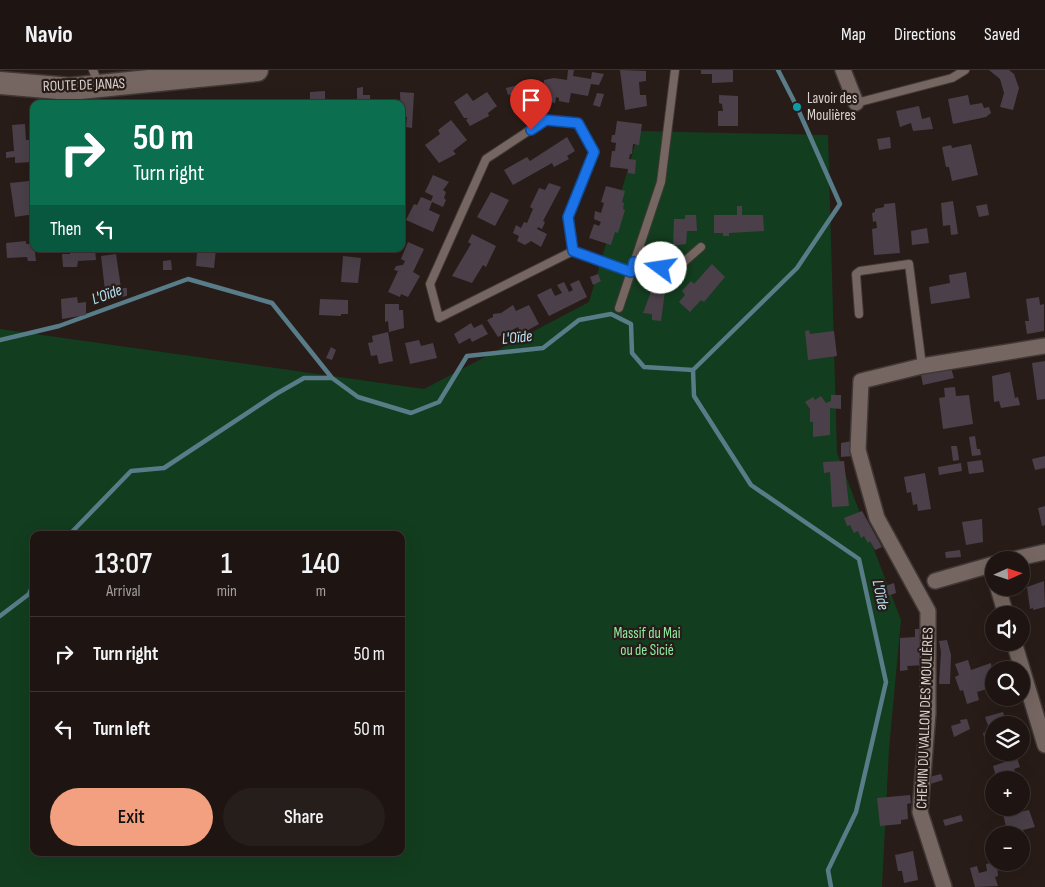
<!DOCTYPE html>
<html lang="en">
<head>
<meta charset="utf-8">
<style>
	body { margin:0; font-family:"Sofia Sans Condensed",sans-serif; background:#261e1b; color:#f1f3f6; height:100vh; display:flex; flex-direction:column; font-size:19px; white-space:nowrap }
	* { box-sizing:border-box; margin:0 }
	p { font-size:16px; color:#a19f9f }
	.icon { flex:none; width:28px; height:28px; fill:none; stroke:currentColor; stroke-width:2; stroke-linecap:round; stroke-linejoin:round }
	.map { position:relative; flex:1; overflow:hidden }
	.drawer { position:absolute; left:30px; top:461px; width:375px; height:325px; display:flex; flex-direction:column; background:#1e1512; border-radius:10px; box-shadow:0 5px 20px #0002,0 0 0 1px #3c3432 }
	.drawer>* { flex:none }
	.hud { position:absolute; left:30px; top:30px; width:375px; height:152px; border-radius:10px; box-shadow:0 5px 20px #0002,0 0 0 1px #3c3432; background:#0b6e4f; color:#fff; overflow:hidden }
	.needle { width:32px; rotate:87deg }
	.buttons { position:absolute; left:985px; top:481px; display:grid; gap:10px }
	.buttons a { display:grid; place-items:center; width:45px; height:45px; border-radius:50%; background:#1e1512; box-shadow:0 5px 20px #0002,0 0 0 1px #3c3432; font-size:25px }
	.pin { position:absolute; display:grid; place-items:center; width:42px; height:42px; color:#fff; margin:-51px -21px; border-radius:50% 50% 50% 0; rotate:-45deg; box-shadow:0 0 5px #0007 }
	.pin .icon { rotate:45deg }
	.me { position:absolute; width:55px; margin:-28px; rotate:284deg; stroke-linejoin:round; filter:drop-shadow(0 0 4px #0008) }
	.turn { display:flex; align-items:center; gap:18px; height:105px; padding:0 20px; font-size:22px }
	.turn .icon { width:65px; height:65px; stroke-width:2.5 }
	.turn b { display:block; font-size:35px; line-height:42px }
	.then { display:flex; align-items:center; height:48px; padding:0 20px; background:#0003; gap:10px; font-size:19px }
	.eta { display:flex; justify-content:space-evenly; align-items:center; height:85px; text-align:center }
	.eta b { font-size:30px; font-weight:600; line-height:35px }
	.action { display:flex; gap:10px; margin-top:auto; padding:10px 20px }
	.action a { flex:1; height:58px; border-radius:30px; background:#f2a080; color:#111; font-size:20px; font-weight:600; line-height:58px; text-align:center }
	.action a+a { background:#261e1b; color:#f1f3f6 }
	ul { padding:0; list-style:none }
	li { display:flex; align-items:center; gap:15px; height:75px; padding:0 20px; border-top:1px solid #3c3432 }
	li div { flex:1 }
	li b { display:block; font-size:19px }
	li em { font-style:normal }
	header { display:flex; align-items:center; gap:30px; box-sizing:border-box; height:70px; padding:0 25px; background:#1e1512; border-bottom:1px solid #3c3432 }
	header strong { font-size:24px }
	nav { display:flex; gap:28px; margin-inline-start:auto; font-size:18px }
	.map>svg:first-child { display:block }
</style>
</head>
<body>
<header>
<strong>Navio</strong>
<nav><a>Map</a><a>Directions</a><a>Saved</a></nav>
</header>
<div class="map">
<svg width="1045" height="817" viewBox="0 0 1045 817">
	<rect width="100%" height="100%" fill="#281c18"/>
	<path fill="#133d1f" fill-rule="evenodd" d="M639,61L828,65L837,383L901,550L889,679L882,817H0V259L424,319L589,232ZM34,465H401V782H34Z"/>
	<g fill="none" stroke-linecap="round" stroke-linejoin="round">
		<path stroke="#587c88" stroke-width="4.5" d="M778,0L797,37L840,134L797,198L693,300L694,326L751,415L859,489L886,612L856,742L828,800L831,817
			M0,270L59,256L188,209L272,233L332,308L358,327L411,343L439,332L467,286L543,278L579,250L611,244L631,254L632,283L644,297L693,300
			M69,465L131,401L164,398L276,324L304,308H332
			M0,546L29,524L34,513"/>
	</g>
	<path fill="#4b4049" d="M568,0H574L573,6L591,9L592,2L604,4L599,15L591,14L588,26L571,23L569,33L559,31V28L556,27L555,33L543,30L544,10L554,8L567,10Z
		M620,0L646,1V11L639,12L640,25H646L647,36L625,40Z
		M701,0H733V12L712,13V4H701Z
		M989,0H1009L1014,4L1019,18L1013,40L1000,37L1004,23L1000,9Z
		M522,14V18L535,19L538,34L533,35V38L517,41L514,24L508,25L506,18Z
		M363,17V25H370V34H357V18Z
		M325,21V34H310V22Z
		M400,22L414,23L412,58L406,57L407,47L401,46Z
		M487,22L497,36L488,43L489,46L470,56L466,50L468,48H464L454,32L467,23L473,31Z
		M597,23L604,24L600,37L593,35Z
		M719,25L738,26V56H718V41H723L722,34L719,33Z
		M968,25L970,35L982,33L984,38L989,37L991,43L986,47L953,54L948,29Z
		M919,36L922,49L930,47L933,59L913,61L911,53L900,57L896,41Z
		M451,50L467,70L453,81L456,84L439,93L425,75L440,64L438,60Z
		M617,51L642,54L639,75L633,74L632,84H630L629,89L636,90L635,104L628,103V99L610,97L612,81H615L616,73L611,72L612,65H615Z
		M25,54L26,70H30L32,92L15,93V87L6,88V82L14,81L12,55Z
		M567,67L575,81L567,86L569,89L554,97L552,93L513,115L504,100L527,87L530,91Z
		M890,67L891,78L879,80L877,69Z
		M971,74L978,105L952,111L949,97H946L942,77L951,75L952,78Z
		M433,105L449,112L443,120L446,122L444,128L446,130L443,137L432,132L429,140L440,145L433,162L406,150L414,134L417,135L421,127L431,131L433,126L425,122Z
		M29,111L30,119L34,118V144L15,147L10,113Z
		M549,113L561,117L543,151L545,152L542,159L538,157L537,159L547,164L541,177L531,171L525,175L517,171L519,166L513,163L516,155L521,158L524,152L527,153L533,139L530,137L539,118L545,120Z
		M606,116L625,121L622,132L624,133L623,139L625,140L618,163L615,162L611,175L589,168L594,154L599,156L601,152L594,149L595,141L601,143L604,133L601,132Z
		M491,122L509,130L495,156L477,147Z
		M953,131L958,164L951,165L950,155L943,156L941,133Z
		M895,133L900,183L874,185L872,159L877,158L876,151L873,152L872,143L875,142V139L884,137V134Z
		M987,134L989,145L979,147L976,136Z
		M737,136H742V145H763L764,161L729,163V166H723V163H714V145H737Z
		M685,145H696L697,161H687L686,174L673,176L674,149H685Z
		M927,158L929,173L912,175L911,161Z
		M472,164L496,176L486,197L483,195L472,213L452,206L471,174L468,172Z
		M26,171V174H34L36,191H28L27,187L7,188L6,173Z
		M408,172L424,179L413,202L420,206L408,227L401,224L400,227L388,222L398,201L394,200L396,196L403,195L405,191L401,189Z
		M70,179H95L96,190L78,191L77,197H63L62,184H70Z
		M193,179H216L214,198L196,196L197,183L193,182Z
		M116,184L121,218H127V226L106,229L101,186Z
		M343,186L361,188L358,213L341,212Z
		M171,190L172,200H163V191Z
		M712,194L725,207L704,232L701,230L690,242L679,232L685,225L682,221L691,211L694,214Z
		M966,202L970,228L931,234L929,217L950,213L949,205Z
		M598,204L601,211L593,215L590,207Z
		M579,210L587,227L549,246L537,225L551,218L555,226L562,223L557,215L564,212L569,222L573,220L570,214Z
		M652,219L665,221L661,251L652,250V244L643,243Z
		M77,227L78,233L86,232V245L62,249L61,229Z
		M1039,227L1040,235L1044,234V261L1027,264L1025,251H1029L1026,229Z
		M320,229L348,230V244H341V246L319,245Z
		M385,234H399V240H403L404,258L389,262L388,251L385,252Z
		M513,235L516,241L529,235L539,254L521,264L518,257L498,267L487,250L493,247V244L501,243Z
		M471,253L474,258L482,254L488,264L472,272L470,268L459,274L454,264Z
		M809,260L810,264L834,261L837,286L808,290L805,261Z
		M388,262L393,291L379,294L377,285L371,286L368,273L373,272L372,266Z
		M419,270L421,276L433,273L437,288L410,294L405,273Z
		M331,277L336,280L332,290L326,288Z
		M1045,291V329L1037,330L1032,293Z
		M951,298L954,308L923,315L921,305Z
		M1010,302L1015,328L1018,327L1020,335L1001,338L999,331L994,332L992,306Z
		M955,317L956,326L969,325L973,354L943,359L939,328L945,327L944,318Z
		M831,325H841V339L830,338V365L813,367V352H810V339L805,332L813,327L815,330L821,326L826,333L831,331Z
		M975,366L977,379H980L981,385L972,386L969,367Z
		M852,371L853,386L841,387V373Z
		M951,376H957L959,390L953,391Z
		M1045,386V398L1035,400L1032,389Z
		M982,390L984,402L969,404L967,392Z
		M844,391L849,436L832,437L830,402L824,403L823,392Z
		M961,393L962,401L939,405L938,397Z
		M925,403L931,439L918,441L917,434L913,435L911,422L907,423L904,407Z
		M1045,436V455L1042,456L1038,438Z
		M862,441L882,477L875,480L870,471L868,473L864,466L861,468L858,461L854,463L850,455L847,456L844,448Z
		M982,449L983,472L966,475L962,452Z
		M960,480L961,487L946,488L945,482Z
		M1044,511L1045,537L1033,540V538L1030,539L1027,517Z
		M894,513L896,523L885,527L882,517Z
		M915,559H922L924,595L907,596L908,600L900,601V568L915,567Z
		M947,570L951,585L950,614H939L941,582L939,571Z
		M968,590L971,600L991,593L994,617L977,622L979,630L967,634L963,620L960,621L955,607L959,605L955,594Z
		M1003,642L1006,652H1008L1009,655H994V669L985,672L983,663L990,661L985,647Z
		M967,649L970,659L954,667L951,656L961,653L960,650Z
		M1017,688L1020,697L1014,699L1018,710H997L993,696Z
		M941,704L943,710L927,715L925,708Z
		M910,725L911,733L907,734L908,749L901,750V754L880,756L877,728Z
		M1019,739L1020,742L1029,740L1035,757L1023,760L1025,766L1021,767V765H1008L1003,744Z
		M961,745L963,751L945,756L943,750Z
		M913,781L918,810L904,813L902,801H898L895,785Z
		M997,792L998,806L995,807L998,816L975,817L970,798L977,796L979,803L987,801L986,794Z"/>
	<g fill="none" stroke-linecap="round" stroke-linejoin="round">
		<defs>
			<path id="lane" d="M93,0L98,13
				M856,33L952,8L965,0
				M573,181L439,248L430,214L486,89L545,50L578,53L594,82L568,147L573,181L631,202
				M634,192L661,198H677L701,177
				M619,238L661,112L675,0
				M859,244L856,204L860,201L909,194L922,296"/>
			<path id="street" d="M843,0L856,33
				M1010,490L1045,482
				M935,511L994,494
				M998,518L1006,545
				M1014,572L1045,675
				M944,817L920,742L928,643V541L877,448L858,380L861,311L922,296L1045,276"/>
			<path id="secondary" d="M0,13L70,19L257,0"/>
		</defs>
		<use href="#lane" stroke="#413835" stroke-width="10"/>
		<use href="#street" stroke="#413835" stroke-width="18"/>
		<use href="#secondary" stroke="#413835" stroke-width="25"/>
		<use href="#lane" stroke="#756661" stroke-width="8"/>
		<use href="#street" stroke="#756661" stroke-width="15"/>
		<use href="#secondary" stroke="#756661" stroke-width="22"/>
	</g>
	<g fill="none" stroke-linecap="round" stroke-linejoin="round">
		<defs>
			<path id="route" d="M531,60L546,50L578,53L594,82L568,147L573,181L631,202L634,192L661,198"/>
		</defs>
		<use href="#route" stroke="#114b97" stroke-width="12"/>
		<use href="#route" stroke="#1a73e8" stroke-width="9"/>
	</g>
	<circle fill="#0f9aa8" stroke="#281c18" stroke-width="2" cx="797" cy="37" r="5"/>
	<g text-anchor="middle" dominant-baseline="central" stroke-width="4.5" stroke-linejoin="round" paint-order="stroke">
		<g font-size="15" fill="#dbd3cf" stroke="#281c18">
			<text transform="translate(84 15) rotate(-2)">ROUTE DE JANAS</text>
			<text transform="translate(925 648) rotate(-88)">CHEMIN DU VALLON DES MOULIÈRES</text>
		</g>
		<g font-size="15" fill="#dbd3cf" stroke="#281c18" text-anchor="start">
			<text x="807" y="28">Lavoir des<tspan x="807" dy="17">Moulières</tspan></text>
		</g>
		<g font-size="15" fill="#8ceaa0" stroke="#281c18">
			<text x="647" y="563">Massif du Mai<tspan x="647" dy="17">ou de Sicié</tspan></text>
		</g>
		<g font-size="16" font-style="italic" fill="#b5e3f6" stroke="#281c18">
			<text transform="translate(107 225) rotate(-20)">L'Oïde</text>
			<text transform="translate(517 268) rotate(-6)">L'Oïde</text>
			<text transform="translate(880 525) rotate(78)">L'Oïde</text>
		</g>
	</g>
</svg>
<div class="buttons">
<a><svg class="needle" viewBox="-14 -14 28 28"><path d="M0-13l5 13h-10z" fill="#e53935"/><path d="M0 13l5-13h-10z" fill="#a19f9f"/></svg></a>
<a><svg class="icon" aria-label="sound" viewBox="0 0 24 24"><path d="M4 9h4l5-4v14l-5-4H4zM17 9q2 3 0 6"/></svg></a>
<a><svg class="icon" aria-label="search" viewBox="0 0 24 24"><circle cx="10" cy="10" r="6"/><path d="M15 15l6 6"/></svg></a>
<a><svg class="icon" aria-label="layers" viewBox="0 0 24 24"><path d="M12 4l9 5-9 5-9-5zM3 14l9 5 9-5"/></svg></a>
<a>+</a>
<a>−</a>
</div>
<div class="pin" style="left:531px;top:60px;background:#d93025"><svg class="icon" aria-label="arrive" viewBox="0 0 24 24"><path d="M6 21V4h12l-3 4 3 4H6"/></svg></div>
<svg class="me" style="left:661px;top:198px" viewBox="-20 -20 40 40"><circle r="19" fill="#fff"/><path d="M0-13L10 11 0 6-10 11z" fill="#1a73e8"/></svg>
<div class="hud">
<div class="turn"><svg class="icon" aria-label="right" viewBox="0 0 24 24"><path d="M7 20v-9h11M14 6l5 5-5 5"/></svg><div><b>50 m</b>Turn right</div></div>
<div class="then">Then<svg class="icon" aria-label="left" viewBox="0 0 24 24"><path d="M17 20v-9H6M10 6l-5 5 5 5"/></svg></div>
</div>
<section class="drawer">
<div class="eta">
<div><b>13:07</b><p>Arrival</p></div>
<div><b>1</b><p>min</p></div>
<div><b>140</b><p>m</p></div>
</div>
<ul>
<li><svg class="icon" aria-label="right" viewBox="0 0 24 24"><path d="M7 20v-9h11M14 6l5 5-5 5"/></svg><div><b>Turn right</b></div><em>50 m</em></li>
<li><svg class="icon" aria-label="left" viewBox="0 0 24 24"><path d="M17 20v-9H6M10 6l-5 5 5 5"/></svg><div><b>Turn left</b></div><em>50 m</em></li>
</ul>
<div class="action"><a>Exit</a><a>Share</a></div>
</section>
</div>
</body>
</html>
